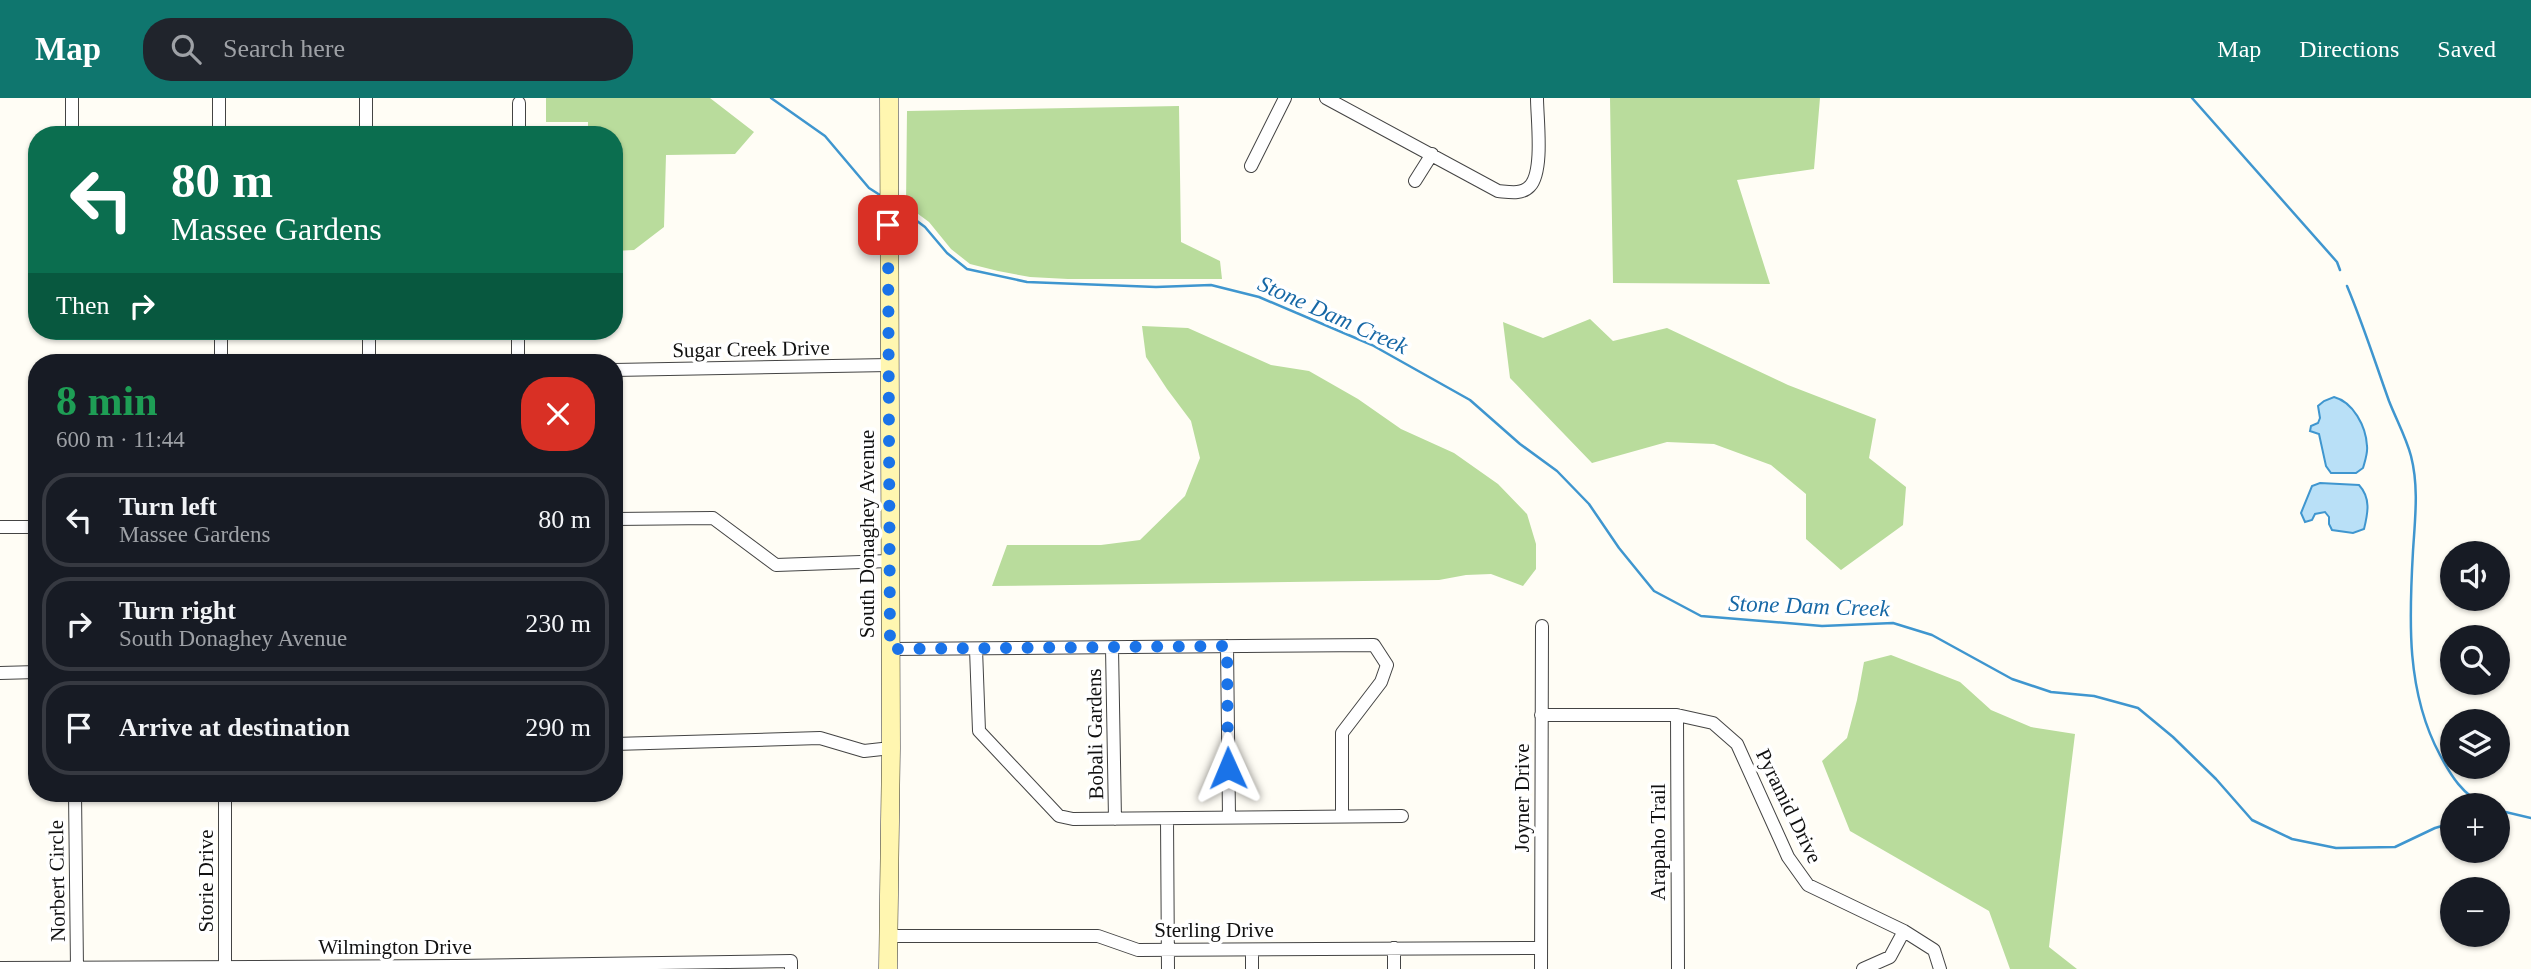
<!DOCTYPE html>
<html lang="en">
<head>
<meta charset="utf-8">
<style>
	body { margin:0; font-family:"Times New Roman",serif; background:#20242c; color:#f1f3f6; height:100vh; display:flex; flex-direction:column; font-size:26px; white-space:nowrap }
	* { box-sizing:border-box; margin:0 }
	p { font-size:23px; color:#9ea1a6 }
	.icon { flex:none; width:38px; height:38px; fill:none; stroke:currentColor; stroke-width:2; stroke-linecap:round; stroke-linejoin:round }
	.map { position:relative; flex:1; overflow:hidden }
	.drawer { position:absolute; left:28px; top:256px; width:595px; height:448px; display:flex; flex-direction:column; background:#171b24; border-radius:28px; box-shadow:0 2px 5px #0004 }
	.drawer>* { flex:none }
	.top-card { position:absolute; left:28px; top:28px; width:595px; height:214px; border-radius:28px; box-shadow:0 2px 5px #0004; background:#0b6e4f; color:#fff; overflow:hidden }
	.buttons { position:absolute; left:2440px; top:443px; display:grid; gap:14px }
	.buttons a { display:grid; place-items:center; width:70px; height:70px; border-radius:50%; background:#171b24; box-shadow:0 2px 5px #0004; font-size:35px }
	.pin { position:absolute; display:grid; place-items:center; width:60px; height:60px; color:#fff; margin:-30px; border-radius:14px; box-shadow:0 4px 10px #0006 }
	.me { position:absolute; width:77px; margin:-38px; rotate:359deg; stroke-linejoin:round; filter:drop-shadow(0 0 5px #0008) }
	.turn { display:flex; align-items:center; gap:24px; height:147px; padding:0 28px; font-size:32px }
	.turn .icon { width:91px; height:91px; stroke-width:2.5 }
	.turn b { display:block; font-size:49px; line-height:60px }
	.then { display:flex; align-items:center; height:66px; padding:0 28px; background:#0003; gap:14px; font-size:26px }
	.round { display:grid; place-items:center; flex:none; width:74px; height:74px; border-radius:28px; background:#20242c }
	.head { display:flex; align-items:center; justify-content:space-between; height:119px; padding:0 28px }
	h1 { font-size:42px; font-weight:800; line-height:52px; color:#1e9e55 }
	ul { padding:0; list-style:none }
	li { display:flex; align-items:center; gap:21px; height:94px; margin:0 14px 10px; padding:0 14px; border:4px solid #363941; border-radius:28px }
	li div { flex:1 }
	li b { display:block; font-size:26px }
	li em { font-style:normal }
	header { display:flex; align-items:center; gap:42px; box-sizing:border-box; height:98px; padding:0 35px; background:#0f766e; color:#fff }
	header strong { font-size:33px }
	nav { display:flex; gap:38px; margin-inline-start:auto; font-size:24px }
	.search { width:490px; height:63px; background:#20242c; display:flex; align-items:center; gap:18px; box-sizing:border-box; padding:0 24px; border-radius:28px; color:#9ea1a6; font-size:26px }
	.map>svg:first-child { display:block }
</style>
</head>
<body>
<header>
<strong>Map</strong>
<div class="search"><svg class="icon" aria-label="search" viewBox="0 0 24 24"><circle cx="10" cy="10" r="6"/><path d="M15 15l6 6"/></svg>Search here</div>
<nav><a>Map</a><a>Directions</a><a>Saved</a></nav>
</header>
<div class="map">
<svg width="2531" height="871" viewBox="0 0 2531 871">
	<rect width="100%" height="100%" fill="#fffdf5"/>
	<path fill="#b9dc9c" d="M546,0H710L754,34L735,56L666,57L664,129L634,152L614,153V37H588V24H546Z
		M1610,0H1820L1814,71L1737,82L1770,186L1613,185Z
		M1179,8L1181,144L1220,163L1222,181H1068L1030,179L998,173L970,166L951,151L929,124L906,107L907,13Z
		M1590,221L1613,243L1667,230L1788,287L1876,321L1869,360L1906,389L1903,427L1841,472L1806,441V396L1771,367L1714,346L1667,344L1592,365L1510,280L1503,224L1543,240Z
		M1142,228L1188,230L1271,267L1309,273L1358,301L1401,331L1454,355L1498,386L1527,416L1536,446V471L1523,488L1491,476L1466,477L1439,482L992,488L1007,447H1101L1140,442L1185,398L1200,360L1191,323L1167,291L1146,259Z
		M1891,557L1960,584L1991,612L2031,629L2075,636L2049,849L2077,871H2010L1989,813L1850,733L1822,663L1847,640L1857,602L1864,564Z"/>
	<path fill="#b9e0f7" stroke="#3f96cf" stroke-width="2" d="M2334,299C2353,304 2366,328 2367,348C2368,355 2365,363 2363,370L2356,375H2331L2326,368L2319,336L2310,333L2311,328L2318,325L2320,320L2318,308L2324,303Z
		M2320,385L2359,387C2371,400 2368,415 2364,431L2353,435L2332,432L2329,426V419L2325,414L2315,416L2312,422L2305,424L2301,415L2312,388Z"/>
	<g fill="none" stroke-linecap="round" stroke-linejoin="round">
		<path stroke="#3f96cf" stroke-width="2.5" d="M771,0L825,38L869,90L883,99
			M2192,0L2337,164L2340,172
			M897,108L925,129L947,155L967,171L1027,184L1156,189L1211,187L1259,199L1372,247L1470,302L1520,346L1557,373L1589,406L1619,450L1654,493L1701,518L1822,528L1893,525L1932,537L2012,581L2051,594L2094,598L2138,610L2173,639L2216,681L2252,722L2292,741L2336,750L2395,749L2435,730L2452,725
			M2347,188C2363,226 2375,264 2389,303C2396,321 2406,339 2411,358C2419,389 2415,421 2413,453C2409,522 2406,594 2440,657C2451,678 2463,697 2485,707
			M2497,712L2531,720"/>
		<defs>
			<path id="street" d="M72,0V37
				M219,0V37
				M366,0V37
				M1326,0L1498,93C1509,94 1522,97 1530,88C1544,73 1537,20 1537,0
				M519,37V5
				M1251,68L1285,0
				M1415,83L1432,56
				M221,233V264
				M369,233V264
				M71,264V263
				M518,264V233
				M614,272L889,267
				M614,421L713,420L776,467L889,463
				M0,429H37
				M1227,548L1229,719
				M1112,550L1115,721
				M890,551L1374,547L1387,567L1381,584L1342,635V718
				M976,551L979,633L1059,718L1073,721L1402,718
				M0,575L37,574
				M1541,617H1677L1713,625L1737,646L1788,759L1808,787L1904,833L1934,852L1940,871
				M1677,617L1678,871
				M614,646L820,640L864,653L891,650
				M75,695L77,870
				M225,695V871
				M1167,721L1168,871
				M890,838H1098L1138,852L1540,850
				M1394,850V871
				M1252,852V871
				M0,870L456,868L791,863V871
				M1541,871L1542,528
				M1863,871L1890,859L1904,833"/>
			<path id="secondary" d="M888,871L891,650L889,0"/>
		</defs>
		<use href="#street" stroke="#444" stroke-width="14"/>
		<use href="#secondary" stroke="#333" stroke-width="19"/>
		<use href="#street" stroke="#fff" stroke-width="12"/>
		<use href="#secondary" stroke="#fff6b0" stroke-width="18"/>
	</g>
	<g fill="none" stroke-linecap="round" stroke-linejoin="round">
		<path stroke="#1a73e8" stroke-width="12" stroke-dasharray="0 21.6" d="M888,127L890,551L1227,548L1228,670"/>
	</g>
	<g text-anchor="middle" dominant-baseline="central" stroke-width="7" stroke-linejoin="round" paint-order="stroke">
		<g font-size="21" fill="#111" stroke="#fff">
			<text transform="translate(751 251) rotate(-1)">Sugar Creek Drive</text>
			<text transform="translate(867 436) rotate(-90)">South Donaghey Avenue</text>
			<text transform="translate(1095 636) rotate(-91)">Bobali Gardens</text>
			<text transform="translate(1522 700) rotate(-90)">Joyner Drive</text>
			<text transform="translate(1789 708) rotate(64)">Pyramid Drive</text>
			<text transform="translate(1658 744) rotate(-90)">Arapaho Trail</text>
			<text transform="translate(57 783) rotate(-91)">Norbert Circle</text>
			<text transform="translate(206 783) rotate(-90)">Storie Drive</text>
			<text x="1214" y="832">Sterling Drive</text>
			<text x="395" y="849">Wilmington Drive</text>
		</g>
		<g font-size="23" font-style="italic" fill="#1768a6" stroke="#fff">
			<text transform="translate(1333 217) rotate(24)">Stone Dam Creek</text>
			<text transform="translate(1809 508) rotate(2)">Stone Dam Creek</text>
		</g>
	</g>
</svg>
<div class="buttons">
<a><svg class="icon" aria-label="sound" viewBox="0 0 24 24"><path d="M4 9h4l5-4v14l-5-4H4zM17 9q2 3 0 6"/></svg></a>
<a><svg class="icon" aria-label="search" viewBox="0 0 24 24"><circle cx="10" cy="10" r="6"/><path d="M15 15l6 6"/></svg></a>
<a><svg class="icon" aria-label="layers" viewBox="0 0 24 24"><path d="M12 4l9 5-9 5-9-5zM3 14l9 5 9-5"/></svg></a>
<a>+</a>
<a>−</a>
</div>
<div class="pin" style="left:888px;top:127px;background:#d93025"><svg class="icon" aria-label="arrive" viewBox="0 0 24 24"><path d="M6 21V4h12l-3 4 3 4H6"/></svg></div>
<svg class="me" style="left:1228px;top:670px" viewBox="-20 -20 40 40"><path d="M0-17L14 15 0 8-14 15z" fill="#1a73e8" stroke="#fff" stroke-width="4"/></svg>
<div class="top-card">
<div class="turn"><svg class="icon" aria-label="left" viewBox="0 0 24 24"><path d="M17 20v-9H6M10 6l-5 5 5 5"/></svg><div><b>80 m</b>Massee Gardens</div></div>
<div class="then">Then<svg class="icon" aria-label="right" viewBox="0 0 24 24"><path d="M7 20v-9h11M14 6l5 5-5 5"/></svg></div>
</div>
<section class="drawer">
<div class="head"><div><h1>8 min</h1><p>600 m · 11:44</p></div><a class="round" style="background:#d93025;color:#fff"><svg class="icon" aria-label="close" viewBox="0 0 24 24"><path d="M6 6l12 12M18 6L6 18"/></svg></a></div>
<ul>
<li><svg class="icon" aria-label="left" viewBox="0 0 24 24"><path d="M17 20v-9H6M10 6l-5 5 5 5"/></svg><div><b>Turn left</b><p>Massee Gardens</p></div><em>80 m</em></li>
<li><svg class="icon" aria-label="right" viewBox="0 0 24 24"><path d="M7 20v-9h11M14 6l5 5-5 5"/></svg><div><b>Turn right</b><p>South Donaghey Avenue</p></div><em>230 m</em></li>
<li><svg class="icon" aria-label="arrive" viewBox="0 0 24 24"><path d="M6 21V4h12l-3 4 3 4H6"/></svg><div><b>Arrive at destination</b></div><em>290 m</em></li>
</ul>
</section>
</div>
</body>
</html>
